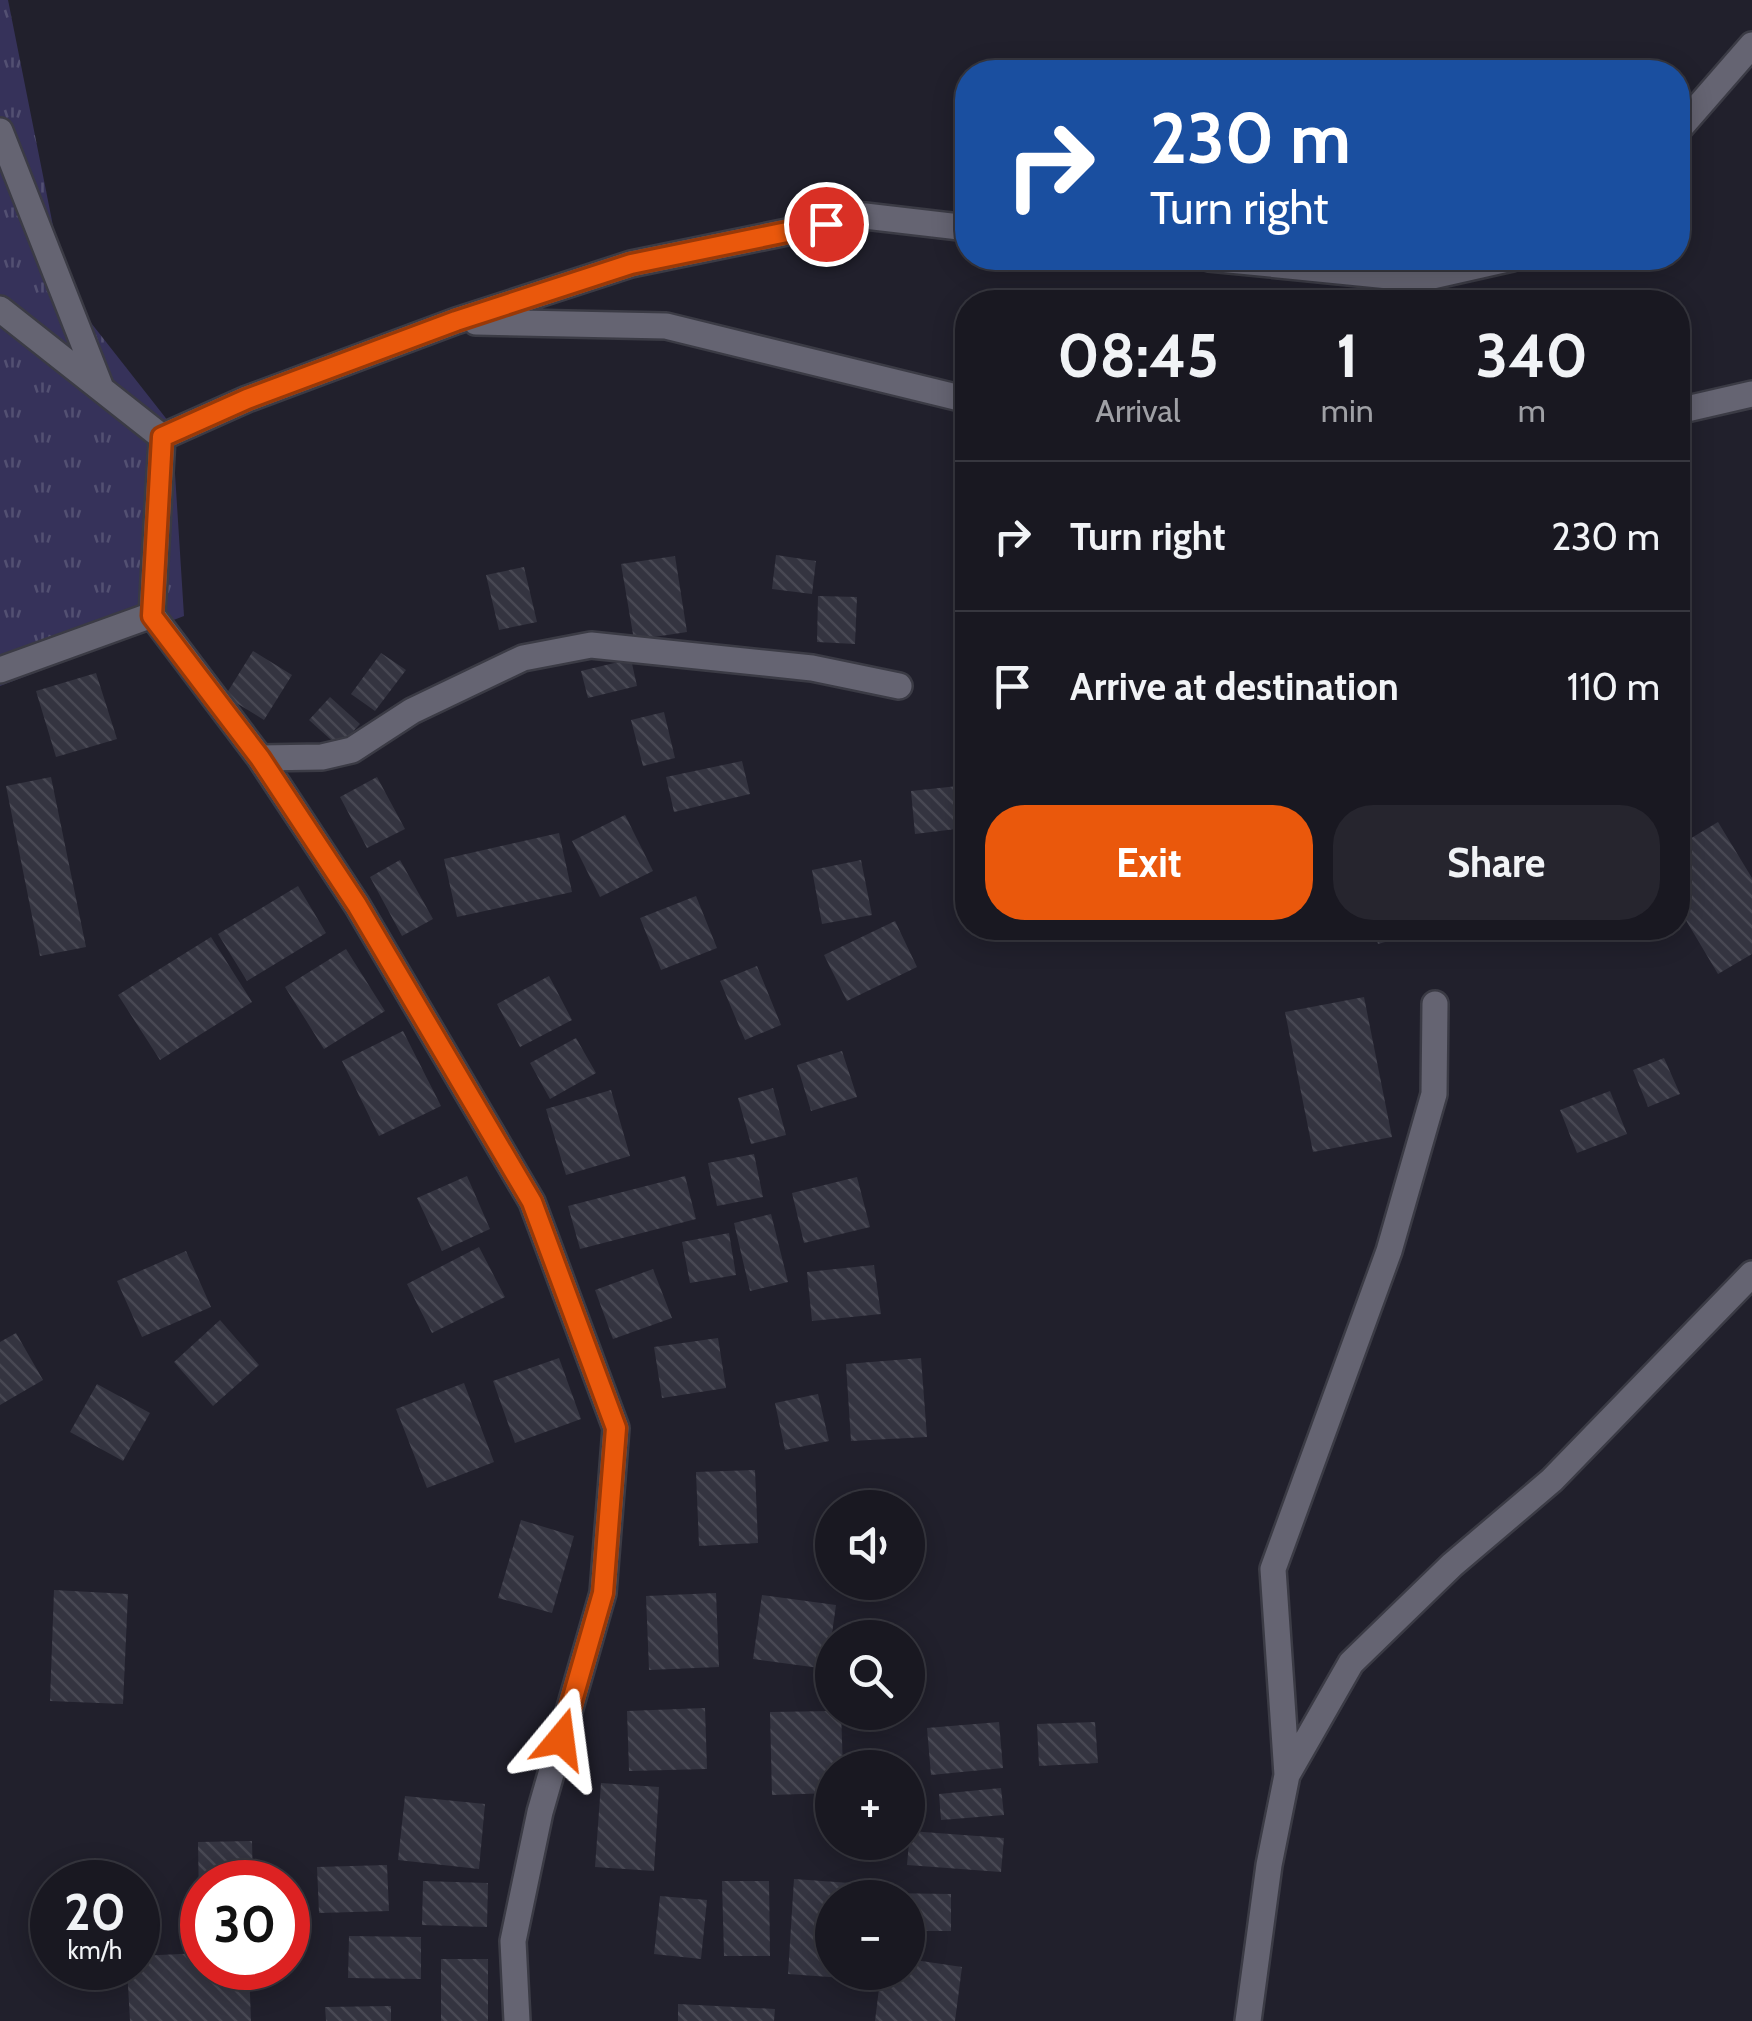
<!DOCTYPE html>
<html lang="en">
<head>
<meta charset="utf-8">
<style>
	body { margin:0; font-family:Cabin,sans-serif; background:#26252e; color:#f1f3f6; height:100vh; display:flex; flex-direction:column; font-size:38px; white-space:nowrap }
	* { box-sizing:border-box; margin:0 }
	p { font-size:32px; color:#9fa0a5 }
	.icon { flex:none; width:55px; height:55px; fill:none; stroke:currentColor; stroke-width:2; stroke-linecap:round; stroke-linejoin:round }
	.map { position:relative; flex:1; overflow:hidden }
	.details { position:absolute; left:955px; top:290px; width:735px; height:650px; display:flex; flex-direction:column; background:#191821; border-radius:40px; box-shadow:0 5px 25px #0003,0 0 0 2px #37373f }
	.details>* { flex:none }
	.banner { position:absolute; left:955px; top:60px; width:735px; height:210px; border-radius:40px; box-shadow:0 5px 25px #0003,0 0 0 2px #37373f; background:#1a4fa0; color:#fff; overflow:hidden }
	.buttons { position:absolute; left:815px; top:1490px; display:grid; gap:20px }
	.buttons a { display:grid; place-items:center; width:110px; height:110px; border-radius:50%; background:#191821; box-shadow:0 5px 25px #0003,0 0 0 2px #37373f; font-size:50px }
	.speed { position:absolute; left:30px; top:1860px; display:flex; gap:20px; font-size:50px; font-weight:700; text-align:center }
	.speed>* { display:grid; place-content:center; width:130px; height:130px; border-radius:50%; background:#191821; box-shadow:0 5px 25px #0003,0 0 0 2px #37373f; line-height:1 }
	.speed small { font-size:25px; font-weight:400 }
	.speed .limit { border:15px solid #d22; background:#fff; color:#111 }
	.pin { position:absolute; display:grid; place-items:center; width:85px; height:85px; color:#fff; margin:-42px; border:5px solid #fff; border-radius:50%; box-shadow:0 2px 10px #0007 }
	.me { position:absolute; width:110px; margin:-55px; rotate:16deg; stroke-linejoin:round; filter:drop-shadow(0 0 8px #0008) }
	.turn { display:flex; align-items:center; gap:35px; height:210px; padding:0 30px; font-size:45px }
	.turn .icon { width:130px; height:130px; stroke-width:2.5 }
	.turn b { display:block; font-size:70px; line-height:85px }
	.eta { display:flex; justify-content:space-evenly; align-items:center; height:170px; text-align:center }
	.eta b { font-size:60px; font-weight:800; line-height:70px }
	.cta { display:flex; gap:20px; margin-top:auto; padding:20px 30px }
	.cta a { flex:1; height:115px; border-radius:40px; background:#ea580c; color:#fff; font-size:40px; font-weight:800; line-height:115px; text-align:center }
	.cta a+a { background:#26252e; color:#f1f3f6 }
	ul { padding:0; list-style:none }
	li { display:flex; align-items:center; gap:30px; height:150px; padding:0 30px; border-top:2px solid #37373f }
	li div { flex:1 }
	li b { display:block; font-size:38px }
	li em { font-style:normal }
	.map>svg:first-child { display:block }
</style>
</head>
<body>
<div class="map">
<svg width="1752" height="2021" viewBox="0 0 1752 2021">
	<defs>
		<pattern id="grass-tufts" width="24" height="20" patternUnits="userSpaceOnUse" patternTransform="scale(2.5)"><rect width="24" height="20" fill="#36325a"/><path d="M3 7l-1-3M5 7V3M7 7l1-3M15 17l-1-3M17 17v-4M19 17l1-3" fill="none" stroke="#535072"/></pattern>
		<pattern id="building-back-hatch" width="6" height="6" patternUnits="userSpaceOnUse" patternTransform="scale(2.5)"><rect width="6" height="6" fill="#343440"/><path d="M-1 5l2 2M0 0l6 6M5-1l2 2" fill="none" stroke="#484853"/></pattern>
	</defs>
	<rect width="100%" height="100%" fill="#21202c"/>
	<path fill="url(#grass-tufts)" d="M0,0H8L66,291L172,426L184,616L0,686Z"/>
	<path fill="url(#building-back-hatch)" d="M776,555L816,561L812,594L772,589Z
		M675,556L687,632L634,640L621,564Z
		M524,567L537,622L499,630L486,575Z
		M818,596L857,597L855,644L817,642Z
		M253,651L292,675L264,720L225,696Z
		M381,653L406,670L375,711L351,694Z
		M631,659L637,686L588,698L581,671Z
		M96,673L117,739L56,757L36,691Z
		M330,697L360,724L339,747L309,720Z
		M664,712L675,758L643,766L631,720Z
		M742,761L750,794L674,812L666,777Z
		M51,777L86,947L40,956L6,786Z
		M377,777L405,829L367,848L340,797Z
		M958,786L964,828L915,834L911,791Z
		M625,815L653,871L600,897L572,841Z
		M1718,822L1752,878V954L1718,974L1678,907V846Z
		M559,833L572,892L457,917L444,859Z
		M400,860L433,919L402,936L370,877Z
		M861,860L872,915L822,924L812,870Z
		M298,886L326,933L247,981L218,934Z
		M696,896L717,948L661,970L640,918Z
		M895,921L917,967L847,1001L824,955Z
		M1373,928H1432V929L1378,944Z
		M211,937L252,1002L160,1060L118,995Z
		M346,949L385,1011L324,1049L285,987Z
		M757,966L781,1025L745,1040L720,981Z
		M549,976L572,1020L520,1047L497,1004Z
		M1364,997L1392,1137L1313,1152L1285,1012Z
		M403,1031L441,1106L379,1136L342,1061Z
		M576,1038L596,1073L550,1099L530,1063Z
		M842,1051L857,1097L811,1111L797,1065Z
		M1664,1058L1680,1094L1648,1107L1633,1070Z
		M773,1088L786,1135L751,1144L738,1098Z
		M611,1090L630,1156L566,1175L546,1109Z
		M1610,1091L1627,1134L1577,1153L1560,1110Z
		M754,1154L763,1197L717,1206L708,1163Z
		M467,1176L490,1229L442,1251L417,1198Z
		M685,1176L696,1219L580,1249L568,1206Z
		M857,1177L870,1227L804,1243L792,1193Z
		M771,1214L788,1282L750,1291L734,1223Z
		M729,1233L736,1275L690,1283L682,1242Z
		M479,1247L505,1297L432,1333L407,1284Z
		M186,1251L211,1307L142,1337L117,1281Z
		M874,1265L881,1314L812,1321L807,1272Z
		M653,1269L672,1318L613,1339L595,1290Z
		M220,1320L259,1365L213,1406L174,1362Z
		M16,1333L43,1380L0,1405V1342Z
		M718,1338L726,1388L662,1398L654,1347Z
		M559,1358L581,1419L515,1443L493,1381Z
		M921,1358L927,1437L851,1441L846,1364Z
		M464,1383L494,1462L427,1488L396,1409Z
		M97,1384L150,1413L123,1461L70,1432Z
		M818,1394L829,1441L785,1450L775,1403Z
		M755,1470L758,1543L699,1546L696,1472Z
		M521,1520L574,1536L552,1613L498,1598Z
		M54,1590L128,1594L123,1704L50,1701Z
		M716,1593L719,1667L649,1670L646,1596Z
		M762,1595L836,1605L827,1669L753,1659Z
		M705,1708L707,1769L629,1771L627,1711Z
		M832,1711L841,1712L843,1768H832V1793L772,1795L770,1712Z
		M999,1722L1003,1768L931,1775L927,1728Z
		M1095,1722L1098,1763L1039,1766L1037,1724Z
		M601,1783L659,1787L654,1871L595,1867Z
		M1001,1788L1004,1815L941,1820L939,1794Z
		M405,1796L485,1804L479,1869L398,1860Z
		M910,1831L1004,1838L1001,1872L907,1865Z
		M252,1841L253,1882H202V1903H199L198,1842Z
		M387,1865L389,1911L319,1913L317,1867Z
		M794,1879L850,1883L849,1898H832V1972H844L843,1978L788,1974Z
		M423,1881L488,1883L487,1927L422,1925Z
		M722,1881H769L770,1956H724Z
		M885,1893L951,1894V1931H908V1898H885Z
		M660,1896L707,1900L701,1959L654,1954Z
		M349,1936L421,1937V1979L348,1978Z
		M202,1953V1968H249L251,2021H130L127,1968H138V1956Z
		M441,1959H488V2021H441Z
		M908,1959L962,1967L955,2021H875L881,1972H908Z
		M678,2004L775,2009L774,2021H678Z
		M391,2006V2021H326L325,2007Z"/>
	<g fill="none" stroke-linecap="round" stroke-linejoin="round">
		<defs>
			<path id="minor" d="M1678,130L1752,45
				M0,131L101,388
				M1209,258L1419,279L1512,258
				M0,309L162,437
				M476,322L666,326L968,400
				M1678,411L1752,394
				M0,670L152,615
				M260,758L322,757L352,750L412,711L523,658L591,645L812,668L899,686
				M1287,1775L1273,1569L1389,1251L1434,1094L1435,1004
				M517,2021L513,1941L540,1812L603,1593L616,1428L532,1202L357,905L260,758L152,615L162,437L247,399L456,321L631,264L865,216L968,228
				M1248,2021L1269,1865L1287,1775L1351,1663L1452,1565L1552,1480L1752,1274"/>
		</defs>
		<use href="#minor" stroke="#3b3b45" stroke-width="30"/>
		<use href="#minor" stroke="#656472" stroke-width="25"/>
	</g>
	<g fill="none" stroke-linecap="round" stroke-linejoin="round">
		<defs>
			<path id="route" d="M561,1739L603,1593L616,1428L532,1202L357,905L260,758L152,616L162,437L247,399L456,321L631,264L826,224"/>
		</defs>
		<use href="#route" stroke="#983908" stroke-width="25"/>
		<use href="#route" stroke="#ea580c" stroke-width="18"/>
	</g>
</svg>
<div class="buttons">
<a><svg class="icon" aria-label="sound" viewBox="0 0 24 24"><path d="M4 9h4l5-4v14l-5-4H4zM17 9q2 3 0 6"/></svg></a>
<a><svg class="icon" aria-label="search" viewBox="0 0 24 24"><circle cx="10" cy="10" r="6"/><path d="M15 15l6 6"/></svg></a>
<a>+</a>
<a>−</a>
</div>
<div class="speed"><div>20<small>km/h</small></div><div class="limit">30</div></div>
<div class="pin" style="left:826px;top:224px;background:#d93025"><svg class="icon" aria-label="arrive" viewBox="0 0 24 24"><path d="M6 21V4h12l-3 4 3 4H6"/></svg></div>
<svg class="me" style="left:561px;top:1739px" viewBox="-20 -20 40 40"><path d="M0-17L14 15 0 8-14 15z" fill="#ea580c" stroke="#fff" stroke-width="4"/></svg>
<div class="banner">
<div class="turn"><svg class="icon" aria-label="right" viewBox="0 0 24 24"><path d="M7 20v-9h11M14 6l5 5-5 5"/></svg><div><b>230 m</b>Turn right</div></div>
</div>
<section class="details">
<div class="eta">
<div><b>08:45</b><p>Arrival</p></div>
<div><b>1</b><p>min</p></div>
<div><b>340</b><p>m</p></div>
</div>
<ul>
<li><svg class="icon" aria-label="right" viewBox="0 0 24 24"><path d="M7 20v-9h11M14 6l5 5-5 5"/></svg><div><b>Turn right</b></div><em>230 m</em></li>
<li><svg class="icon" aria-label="arrive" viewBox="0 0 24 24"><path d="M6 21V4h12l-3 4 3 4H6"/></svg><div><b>Arrive at destination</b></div><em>110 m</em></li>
</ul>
<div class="cta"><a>Exit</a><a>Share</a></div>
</section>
</div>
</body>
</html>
